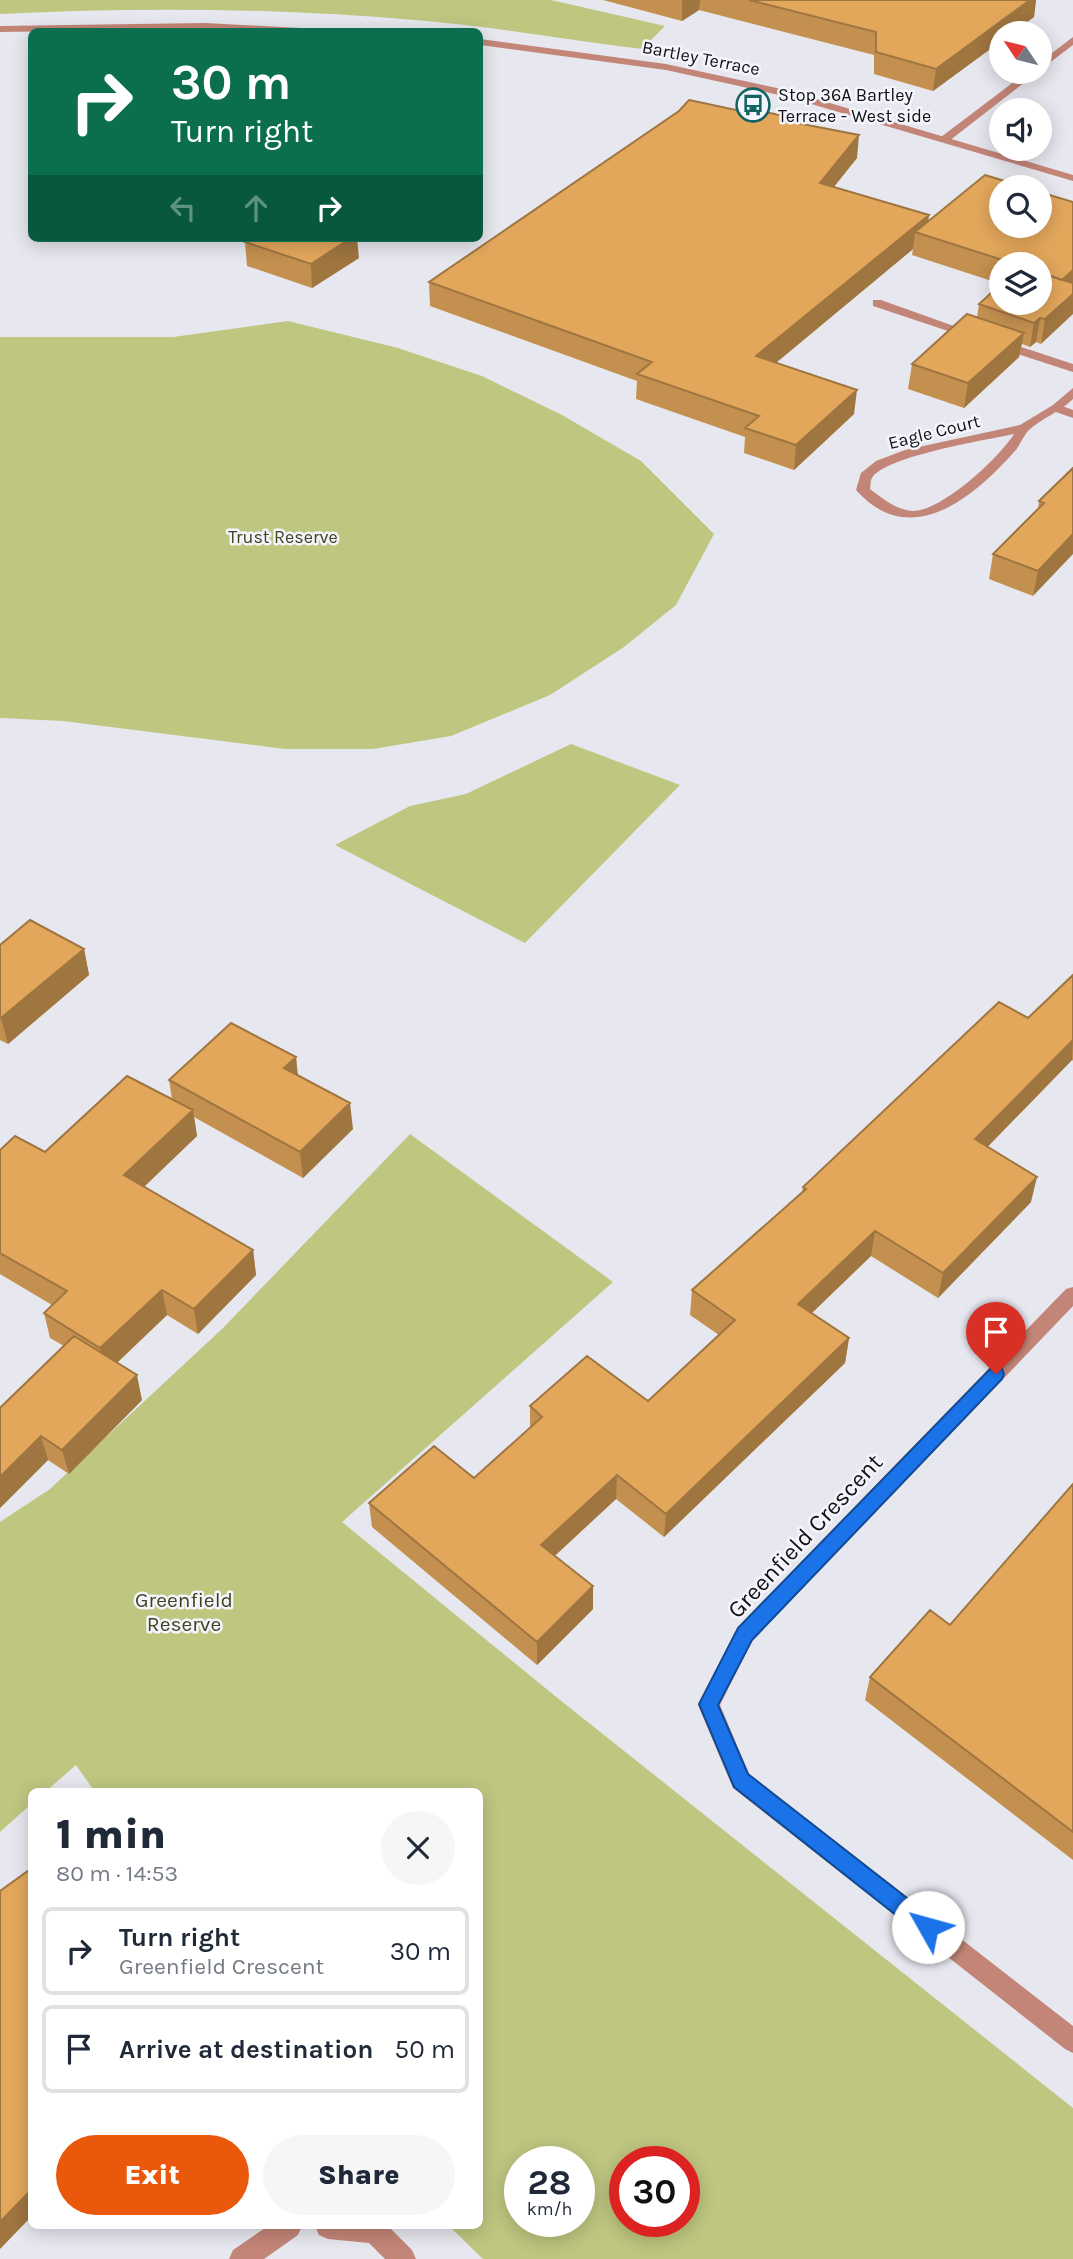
<!DOCTYPE html>
<html lang="en">
<head>
<meta charset="utf-8">
<style>
	body { margin:0; font-family:Karla,sans-serif; background:#f6f6f7; color:#1f2937; height:100vh; display:flex; flex-direction:column; font-size:26px; white-space:nowrap }
	* { box-sizing:border-box; margin:0 }
	p { font-size:23px; color:#747a83 }
	.icon { flex:none; width:38px; height:38px; fill:none; stroke:currentColor; stroke-width:2; stroke-linecap:round; stroke-linejoin:round }
	.map { position:relative; flex:1; overflow:hidden }
	.panel { position:absolute; left:28px; top:1788px; width:455px; height:441px; display:flex; flex-direction:column; background:#fff; border-radius:10px; box-shadow:0 4px 18px #0003 }
	.panel>* { flex:none }
	.top-card { position:absolute; left:28px; top:28px; width:455px; height:214px; border-radius:10px; box-shadow:0 4px 18px #0003; background:#0b6e4f; color:#fff; overflow:hidden }
	.needle { width:46px; rotate:305deg }
	.controls { position:absolute; left:989px; top:21px; display:grid; gap:14px }
	.controls a { display:grid; place-items:center; width:63px; height:63px; border-radius:50%; background:#fff; box-shadow:0 4px 18px #0003; font-size:35px }
	.speed { position:absolute; left:504px; top:2146px; display:flex; gap:14px; font-size:35px; font-weight:700; text-align:center }
	.speed>* { display:grid; place-content:center; width:91px; height:91px; border-radius:50%; background:#fff; box-shadow:0 4px 18px #0003; line-height:1 }
	.speed small { font-size:18px; font-weight:400 }
	.speed .limit { border:10px solid #d22; background:#fff; color:#111 }
	.pin { position:absolute; display:grid; place-items:center; width:60px; height:60px; color:#fff; margin:-72px -30px; border-radius:50% 50% 50% 0; rotate:-45deg; box-shadow:0 0 7px #0007 }
	.pin .icon { rotate:45deg }
	.me { position:absolute; width:77px; margin:-38px; rotate:308deg; stroke-linejoin:round; filter:drop-shadow(0 0 5px #0008) }
	.turn { display:flex; align-items:center; gap:24px; height:147px; padding:0 28px; font-size:32px }
	.turn .icon { width:91px; height:91px; stroke-width:2.5 }
	.turn b { display:block; font-size:49px; line-height:60px }
	.lanes { display:flex; align-items:center; height:66px; padding:0 28px; background:#0003; justify-content:center; gap:35px; direction:ltr }
	.lanes .off { opacity:.35 }
	.round { display:grid; place-items:center; flex:none; width:74px; height:74px; border-radius:37px; background:#f6f6f7 }
	.head { display:flex; align-items:center; justify-content:space-between; height:119px; padding:0 28px }
	h1 { font-size:42px; font-weight:800; line-height:52px }
	.button { display:flex; gap:14px; margin-top:auto; padding:14px 28px }
	.button a { flex:1; height:80px; border-radius:42px; background:#ea580c; color:#fff; font-size:28px; font-weight:800; line-height:80px; text-align:center }
	.button a+a { background:#f6f6f7; color:#1f2937 }
	ul { padding:0; list-style:none }
	li { display:flex; align-items:center; gap:21px; height:88px; margin:0 14px 10px; padding:0 14px; border:4px solid #e0e1e3; border-radius:10px }
	li div { flex:1 }
	li b { display:block; font-size:26px }
	li em { font-style:normal }
	.map>svg:first-child { display:block }
</style>
</head>
<body>
<div class="map">
<svg width="1073" height="2259" viewBox="0 0 1073 2259">
	<rect width="100%" height="100%" fill="#e7e8ef"/>
	<path fill="#bfc680" fill-rule="evenodd" d="M0,0H551L665,26L642,49C566,40 491,26 415,20C277,8 138,7 0,14Z
		M288,321L398,348L482,376L562,415L641,461L714,534L676,605L624,647L550,695L451,736L373,749H285L63,721L0,718V337H173Z
		M571,744L680,785L525,943L335,845L410,806L466,794Z
		M410,1134L613,1282L342,1522L555,1696L1073,2108V2259H483L449,2226H480V1792H95L76,1765L45,1792H32L31,1804L0,1832V1522L50,1489L223,1328ZM520,2161H579V2221H520ZM625,2161H684V2221H625Z"/>
	<g fill="none" stroke-linecap="round" stroke-linejoin="round">
		<path fill="#c38577" fill-rule="evenodd" d="M873,300H881L979,335L969,338L873,306Z
			M1000,340L1073,364V372L996,347V341Z
			M1057,404L1073,410V418L1053,411L1051,408Z"/>
		<path fill="#c38577" fill-rule="evenodd" d="M1073,37V45L1040,70V62Z
			M1027,72H1038L949,141H941V137Z
			M1073,388V399C1060,412 1042,418 1029,430C1023,436 1020,446 1014,452C973,498 910,551 856,490L861,473L876,461L905,450L1020,425L1053,405ZM1014,434C999,458 942,511 913,511C896,510 882,498 870,489C871,485 870,481 872,478C885,456 987,440 1014,434Z
			M1073,1287V1306L752,1641L720,1705L749,1774L1073,2026V2053L1065,2049L733,1788L698,1705L738,1627L1066,1289Z
			M268,2226H302L298,2235L264,2259H229L233,2250Z
			M315,2226H388L412,2250L416,2259H385L369,2243L328,2239L319,2235Z"/>
		<path fill="#c38577" fill-rule="evenodd" d="M205,23L319,29L324,32L205,29L0,32V26Z
			M480,39L666,64L786,90L1073,175V181L784,96L666,70L480,45Z"/>
	</g>
	<path fill="#c3904f" fill-rule="evenodd" d="M603,0H1036L1034,17L933,91L874,74V55L699,10L682,21Z
		M679,111L795,122L857,158L833,187L929,215L928,222L1073,202L1041,344L1036,342L1030,347L1022,344L1019,357L964,408L908,389L912,364L977,317L979,304L1001,284L912,255L913,249L776,363L854,414L794,470L744,453L745,437L636,399L637,381L430,306L429,282ZM1001,264H1040L1001,284Z
		M245,242L359,258L312,288L247,266Z
		M1073,468L1033,596L989,579L993,554L1038,510L1039,501Z
		M0,945L84,949L89,975L8,1044L0,1040Z
		M1073,975V1061L1072,1060L987,1147L1031,1202L938,1298L871,1256L812,1313L849,1338L845,1363L664,1537L616,1499L555,1556L593,1586V1609L537,1665L372,1527L369,1503L474,1478L530,1428V1406L648,1401L719,1335L690,1315L692,1290L802,1192L803,1187L1028,1018Z
		M296,1057L298,1075L353,1129L303,1178L194,1117L197,1136L144,1187L253,1250L256,1275L198,1334L167,1315L117,1363L142,1400L69,1474L48,1460L0,1508L64,1346L50,1338L44,1313L52,1305L0,1274V1150L45,1152L172,1099L169,1080Z
		M1073,1484V1860L865,1700L870,1677L950,1625Z"/>
	<path fill="#9f7540" d="M682,0H700L699,10L682,21Z
		M1017,0H1036L1034,17L1012,33H1001V41L933,91L936,69Z
		M859,135L857,158L818,207L820,183Z
		M929,215L926,236L915,232L913,249L754,381L756,356Z
		M351,238H357L359,258L312,288L311,264Z
		M1073,270V290L1062,280Z
		M1073,294V314L1041,344L1045,319Z
		M1040,318L1036,342L1030,347L1034,323Z
		M1024,333L1019,357L964,408L968,383Z
		M857,390L854,414L794,470L796,445Z
		M1073,534V554L1033,596L1038,571Z
		M84,949L89,975L8,1044L1,1018Z
		M1073,1040L1072,1060L970,1165L975,1139Z
		M296,1057L298,1082L284,1068Z
		M350,1103L353,1129L303,1178L300,1152Z
		M193,1110L197,1136L129,1201L124,1175Z
		M1037,1177L1031,1202L938,1298L943,1273Z
		M875,1231L871,1256L795,1329L798,1304Z
		M253,1250L256,1275L198,1334L194,1309Z
		M162,1290L167,1315L106,1373L100,1348Z
		M849,1338L845,1363L664,1537L666,1514Z
		M137,1375L142,1400L69,1474L62,1450Z
		M41,1436L48,1460L0,1508V1477Z
		M617,1475L616,1499L541,1568V1545Z
		M593,1586V1609L537,1665V1642Z
		M32,2189V2216L0,2249V2222Z"/>
	<path fill="#e3a75c" stroke="#9f7540" stroke-width="2" d="M749,0H1030L936,69L876,52V32Z
		M689,100L736,110L740,107L795,118L792,122L859,135L820,183L929,215L756,356L857,390L796,445L745,428L759,416L637,374L652,362L429,282L679,111Z
		M985,175L1024,187H1001V226H1040V192L1073,202V270L1062,280L1040,272V264H1015L915,232Z
		M251,238H351L311,264L245,242Z
		M1040,273L1073,283V294L1045,319L1040,318L1034,323L979,304L1001,284V303H1040Z
		M967,314L1024,333L968,383L912,364Z
		M1073,468V534L1038,571L993,554L1044,503L1039,501Z
		M30,920L84,949L1,1018L0,1017V945Z
		M1073,975V1040L975,1139L1037,1177L943,1273L875,1231L798,1304L849,1338L666,1514L617,1475L541,1545L593,1586L537,1642L369,1503L434,1446L474,1478L542,1417L530,1406L587,1356L648,1401L735,1320L692,1290L806,1189L803,1187L999,1002L1028,1018Z
		M231,1023L296,1057L284,1068L350,1103L300,1152L169,1080Z
		M127,1076L193,1110L124,1175L253,1250L194,1309L162,1290L100,1348L44,1313L67,1291L0,1253V1150L15,1136L45,1152Z
		M74,1336L137,1375L62,1450L41,1436L0,1477V1408Z
		M1073,1484V1832L870,1677L930,1610L950,1625Z
		M32,1868V2189L0,2222V1891Z"/>
	<path fill="#1a73e8" stroke="#114b97" stroke-width="2" d="M996,1367L1002,1369L1004,1374L1002,1379L752,1640L718,1705L748,1774L935,1920L938,1927L935,1934L928,1937L920,1934L734,1787L699,1704L738,1628L990,1369Z"/>
	<defs>
		<symbol id="bus-ring" viewBox="-11 -11 22 22"><circle r="9.5" fill="#f4f5fc" stroke="#146363" stroke-width="1.5"/><path d="M-5-6H5V4H4V6H2V4H-2V6H-4V4H-5ZM-3.5-4V0h7V-4ZM-3.5 1.2v1.5H-2V1.2ZM2 1.2v1.5H3.5V1.2Z" fill="#146363"/></symbol>
	</defs>
	<g fill-rule="evenodd">
		<use href="#bus-ring" x="734" y="86" width="38" height="38"/>
	</g>
	<g text-anchor="middle" dominant-baseline="central" stroke-width="5" stroke-linejoin="round" paint-order="stroke">
		<g font-size="18" fill="#111114" stroke="#f4f5fc">
			<text transform="translate(701 58) rotate(11)">Bartley Terrace</text>
			<text transform="translate(934 432) rotate(-14)">Eagle Court</text>
		</g>
		<g font-size="18" fill="#111114" stroke="#f4f5fc" text-anchor="start">
			<text x="778" y="95">Stop 36A Bartley<tspan x="778" dy="21">Terrace - West side</tspan></text>
		</g>
		<g font-size="18" fill="#3f421c" stroke="#f4f5fc">
			<text x="283" y="537">Trust Reserve</text>
		</g>
		<g font-size="21" fill="#3f421c" stroke="#f4f5fc">
			<text x="184" y="1600">Greenfield<tspan x="184" dy="24">Reserve</tspan></text>
		</g>
		<g font-size="24" fill="#111114" stroke="#f4f5fc">
			<text transform="translate(805 1536) rotate(-47)">Greenfield Crescent</text>
		</g>
	</g>
</svg>
<div class="controls">
<a><svg class="needle" viewBox="-14 -14 28 28"><path d="M0-13l5 13h-10z" fill="#e53935"/><path d="M0 13l5-13h-10z" fill="#747a83"/></svg></a>
<a><svg class="icon" aria-label="sound" viewBox="0 0 24 24"><path d="M4 9h4l5-4v14l-5-4H4zM17 9q2 3 0 6"/></svg></a>
<a><svg class="icon" aria-label="search" viewBox="0 0 24 24"><circle cx="10" cy="10" r="6"/><path d="M15 15l6 6"/></svg></a>
<a><svg class="icon" aria-label="layers" viewBox="0 0 24 24"><path d="M12 4l9 5-9 5-9-5zM3 14l9 5 9-5"/></svg></a>
</div>
<div class="speed"><div>28<small>km/h</small></div><div class="limit">30</div></div>
<div class="pin" style="left:996px;top:1374px;background:#d93025"><svg class="icon" aria-label="arrive" viewBox="0 0 24 24"><path d="M6 21V4h12l-3 4 3 4H6"/></svg></div>
<svg class="me" style="left:928px;top:1927px" viewBox="-20 -20 40 40"><circle r="19" fill="#fff"/><path d="M0-13L10 11 0 6-10 11z" fill="#1a73e8"/></svg>
<div class="top-card">
<div class="turn"><svg class="icon" aria-label="right" viewBox="0 0 24 24"><path d="M7 20v-9h11M14 6l5 5-5 5"/></svg><div><b>30 m</b>Turn right</div></div>
<div class="lanes"><svg class="icon off" aria-label="left" viewBox="0 0 24 24"><path d="M17 20v-9H6M10 6l-5 5 5 5"/></svg><svg class="icon off" aria-label="ahead" viewBox="0 0 24 24"><path d="M12 20V5M6 11l6-6 6 6"/></svg><svg class="icon" aria-label="right" viewBox="0 0 24 24"><path d="M7 20v-9h11M14 6l5 5-5 5"/></svg></div>
</div>
<section class="panel">
<div class="head"><div><h1>1 min</h1><p>80 m · 14:53</p></div><a class="round"><svg class="icon" aria-label="close" viewBox="0 0 24 24"><path d="M6 6l12 12M18 6L6 18"/></svg></a></div>
<ul>
<li><svg class="icon" aria-label="right" viewBox="0 0 24 24"><path d="M7 20v-9h11M14 6l5 5-5 5"/></svg><div><b>Turn right</b><p>Greenfield Crescent</p></div><em>30 m</em></li>
<li><svg class="icon" aria-label="arrive" viewBox="0 0 24 24"><path d="M6 21V4h12l-3 4 3 4H6"/></svg><div><b>Arrive at destination</b></div><em>50 m</em></li>
</ul>
<div class="button"><a>Exit</a><a>Share</a></div>
</section>
</div>
</body>
</html>
